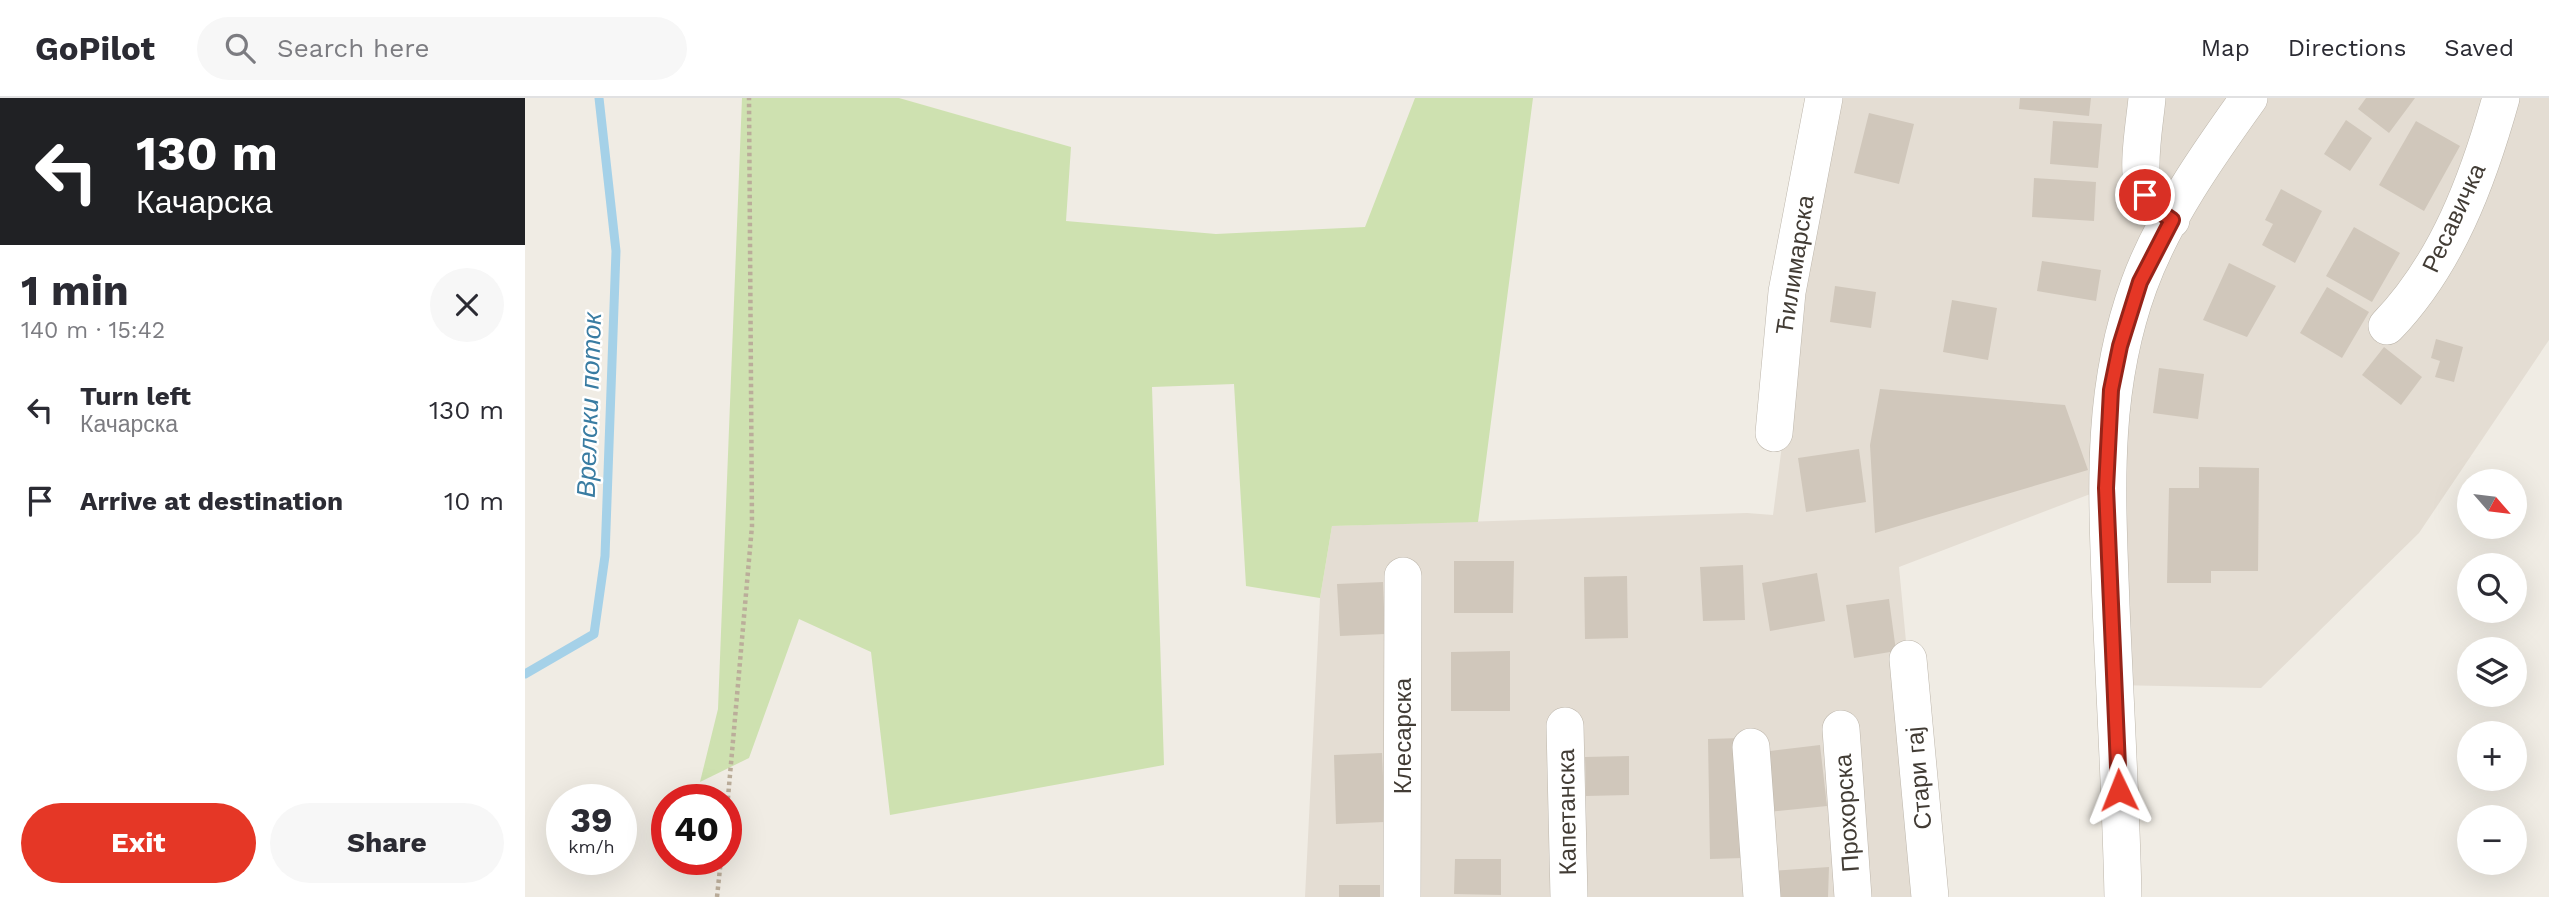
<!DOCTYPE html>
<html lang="en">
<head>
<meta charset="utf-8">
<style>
	body { margin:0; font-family:"Work Sans",sans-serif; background:#f7f7f7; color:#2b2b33; height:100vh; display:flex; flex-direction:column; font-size:26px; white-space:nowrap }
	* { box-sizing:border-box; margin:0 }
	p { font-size:23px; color:#7c7c81 }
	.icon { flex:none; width:38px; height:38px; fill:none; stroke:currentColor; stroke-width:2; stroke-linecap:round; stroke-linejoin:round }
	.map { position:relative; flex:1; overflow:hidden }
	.drawer { display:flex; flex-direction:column; background:#fff; width:525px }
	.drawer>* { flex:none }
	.banner { background:#202124; color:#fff; overflow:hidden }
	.needle { width:46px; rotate:118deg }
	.controls { position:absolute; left:1932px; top:371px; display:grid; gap:14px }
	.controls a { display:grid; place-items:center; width:70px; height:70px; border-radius:50%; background:#fff; box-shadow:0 7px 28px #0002; font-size:35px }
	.speed { position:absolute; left:21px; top:686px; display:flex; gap:14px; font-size:35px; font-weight:700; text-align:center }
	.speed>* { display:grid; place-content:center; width:91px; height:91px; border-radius:50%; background:#fff; box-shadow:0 7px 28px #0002; line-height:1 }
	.speed small { font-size:18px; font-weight:400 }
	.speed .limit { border:10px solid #d22; background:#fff; color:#111 }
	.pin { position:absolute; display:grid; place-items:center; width:60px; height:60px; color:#fff; margin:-30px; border:4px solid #fff; border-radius:50%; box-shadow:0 2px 7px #0007 }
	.me { position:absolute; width:77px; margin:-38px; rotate:358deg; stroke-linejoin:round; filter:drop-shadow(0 0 5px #0008) }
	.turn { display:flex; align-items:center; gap:24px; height:147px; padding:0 21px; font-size:32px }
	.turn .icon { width:91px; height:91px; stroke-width:2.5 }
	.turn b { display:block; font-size:49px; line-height:60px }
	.round { display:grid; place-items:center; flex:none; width:74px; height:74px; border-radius:37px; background:#f7f7f7 }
	.headline { display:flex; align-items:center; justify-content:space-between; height:119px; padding:0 21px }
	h1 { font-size:42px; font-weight:700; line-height:52px }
	.action { display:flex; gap:14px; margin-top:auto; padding:14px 21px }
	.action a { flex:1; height:80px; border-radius:42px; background:#e53726; color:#fff; font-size:28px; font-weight:700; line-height:80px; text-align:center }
	.action a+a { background:#f7f7f7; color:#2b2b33 }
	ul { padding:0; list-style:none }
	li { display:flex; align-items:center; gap:21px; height:91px; padding:0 21px }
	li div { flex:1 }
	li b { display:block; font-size:26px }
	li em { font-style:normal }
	header { display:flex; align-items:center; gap:42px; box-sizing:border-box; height:98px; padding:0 35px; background:#fff; border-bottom:2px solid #e1e1e2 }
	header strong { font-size:33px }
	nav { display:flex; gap:38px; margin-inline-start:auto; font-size:24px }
	.search { width:490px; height:63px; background:#f7f7f7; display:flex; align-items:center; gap:18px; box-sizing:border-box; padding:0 24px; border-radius:38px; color:#7c7c81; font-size:26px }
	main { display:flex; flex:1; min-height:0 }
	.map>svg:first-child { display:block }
</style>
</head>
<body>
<header>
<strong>GoPilot</strong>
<div class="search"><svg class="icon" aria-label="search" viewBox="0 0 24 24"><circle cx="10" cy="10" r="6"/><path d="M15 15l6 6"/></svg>Search here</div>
<nav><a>Map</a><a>Directions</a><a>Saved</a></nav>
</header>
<main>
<section class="drawer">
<div class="banner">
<div class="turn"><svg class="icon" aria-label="left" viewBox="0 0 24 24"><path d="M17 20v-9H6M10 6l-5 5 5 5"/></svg><div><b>130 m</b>Качарска</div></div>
</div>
<div class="headline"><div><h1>1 min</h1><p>140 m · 15:42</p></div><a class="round"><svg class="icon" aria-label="close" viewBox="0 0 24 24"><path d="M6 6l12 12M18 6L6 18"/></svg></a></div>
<ul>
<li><svg class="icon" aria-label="left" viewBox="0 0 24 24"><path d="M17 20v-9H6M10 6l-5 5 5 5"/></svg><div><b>Turn left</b><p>Качарска</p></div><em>130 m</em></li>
<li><svg class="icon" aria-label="arrive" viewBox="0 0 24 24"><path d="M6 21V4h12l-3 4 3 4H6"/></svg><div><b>Arrive at destination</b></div><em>10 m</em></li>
</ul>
<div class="action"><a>Exit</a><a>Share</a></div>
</section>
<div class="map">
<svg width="2024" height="799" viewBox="0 0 2024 799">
	<rect width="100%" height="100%" fill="#f0ece4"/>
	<path fill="#e4ddd3" d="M1313,0H2024V242L1894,435L1736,590L1589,587L1581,390L1374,469L1405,799H780L795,500L807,428L1222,415L1248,417L1285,130Z"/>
	<path fill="#cee1b0" d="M217,0H374L546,49L541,123L691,136L840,129L890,0H1008L953,424L807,428L795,500L721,488L709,286L627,289L639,667L365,717L346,554L274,521L224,660L175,684L193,611Z"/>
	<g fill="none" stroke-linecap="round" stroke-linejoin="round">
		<path stroke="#a5d1e8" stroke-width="9" d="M0,576L69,536L80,458L91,153L74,0"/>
	</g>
	<path fill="#d0c7bb" d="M1495,0H1566L1564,18L1494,11Z
		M1841,0H1890L1864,35L1833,11Z
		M1344,15L1389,26L1374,86L1329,75Z
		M1821,22L1847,40L1825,73L1799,56Z
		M1528,23L1577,26L1573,70L1525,66Z
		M1891,23L1935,48L1899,113L1854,87Z
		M1509,80L1571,84L1569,123L1507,119Z
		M1756,91L1797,113L1770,165L1737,147L1748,126L1740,122Z
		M1829,129L1875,155L1847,204L1801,178Z
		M1517,163L1576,172L1571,203L1512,193Z
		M1704,165L1751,188L1722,239L1678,222Z
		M1310,188L1351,194L1346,230L1305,224Z
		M1802,189L1844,214L1817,260L1775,235Z
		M1427,202L1472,210L1463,262L1418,254Z
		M1911,241L1938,249L1929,284L1910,279L1915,263L1906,260Z
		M1859,249L1897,279L1876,307L1837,277Z
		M1634,270L1679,276L1673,321L1628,315Z
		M1355,291L1540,307L1563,372L1350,435L1345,347Z
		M1334,351L1341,404L1281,414L1273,360Z
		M1674,369L1734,370L1733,473H1686V485H1642L1644,390H1674Z
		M929,463H989L988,515H929Z
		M1218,467L1220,522L1178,523L1175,469Z
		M1292,475L1300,523L1245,533L1237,485Z
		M1102,478L1103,540L1060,541L1059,479Z
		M858,484L860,536L815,538L812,486Z
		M1364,501L1371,553L1329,560L1321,507Z
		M985,553V613H926V554Z
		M1216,640L1218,760L1185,761L1183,641Z
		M1295,647L1302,708L1243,714L1237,654Z
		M857,655L860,724L811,726L809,657Z
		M1104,658V697L1061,698L1060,659Z
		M930,761H976V797L929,796Z
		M1304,769L1303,799H1253L1246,773Z
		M814,787H855V799H814Z"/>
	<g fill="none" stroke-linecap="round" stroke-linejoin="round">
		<defs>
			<path id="minor" d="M1622,0C1620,25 1609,79 1622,100C1628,110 1637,115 1646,122
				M1862,228C1922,166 1953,82 1976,0
				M1249,335L1262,194L1299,0
				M1383,561L1405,799
				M1040,628L1044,799
				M1316,631L1328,799
				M1226,649L1237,799
				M877,799L878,478
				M1598,799C1596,702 1590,604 1586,507C1582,396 1575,294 1614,187C1638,121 1683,57 1724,0"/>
		</defs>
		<use href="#minor" stroke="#bdb6ab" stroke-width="38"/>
		<path stroke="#bbad9a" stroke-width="4.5" stroke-dasharray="3.5 3.5" stroke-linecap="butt" d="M201,722L227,428L224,0
			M192,799L196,761"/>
		<use href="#minor" stroke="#fff" stroke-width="37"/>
	</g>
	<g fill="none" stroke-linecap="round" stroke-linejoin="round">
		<defs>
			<path id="route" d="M1594,692L1581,390L1586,292L1595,248L1615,184L1647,122L1631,111L1620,97"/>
		</defs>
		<use href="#route" stroke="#952419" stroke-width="18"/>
		<use href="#route" stroke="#e53726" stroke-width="12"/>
	</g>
	<g text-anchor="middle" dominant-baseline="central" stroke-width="5" stroke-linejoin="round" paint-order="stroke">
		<g font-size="24" fill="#423c35" stroke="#fff">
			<text transform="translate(1929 120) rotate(-65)">Ресавичка</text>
			<text transform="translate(1270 167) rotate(-81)">Ћилимарска</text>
			<text transform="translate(878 638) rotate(-90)">Клесарска</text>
			<text transform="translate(1394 680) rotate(-95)">Стари гај</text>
			<text transform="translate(1042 714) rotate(-91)">Капетанска</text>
			<text transform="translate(1322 715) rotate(-94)">Прохорска</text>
		</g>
		<g font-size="26" font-style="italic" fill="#397ca2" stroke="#fff">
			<text transform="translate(64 307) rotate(-88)">Врелски поток</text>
		</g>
	</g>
</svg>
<div class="controls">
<a><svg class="needle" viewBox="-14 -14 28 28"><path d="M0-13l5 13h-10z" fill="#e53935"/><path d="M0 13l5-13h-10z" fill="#7c7c81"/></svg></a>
<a><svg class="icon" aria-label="search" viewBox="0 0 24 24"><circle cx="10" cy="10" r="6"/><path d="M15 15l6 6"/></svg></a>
<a><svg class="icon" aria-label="layers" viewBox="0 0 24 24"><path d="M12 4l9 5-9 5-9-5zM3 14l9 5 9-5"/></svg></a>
<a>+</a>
<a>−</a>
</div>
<div class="speed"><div>39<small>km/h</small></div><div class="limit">40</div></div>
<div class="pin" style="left:1620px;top:97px;background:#d93025"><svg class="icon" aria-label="arrive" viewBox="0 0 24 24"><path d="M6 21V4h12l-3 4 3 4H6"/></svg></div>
<svg class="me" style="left:1594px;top:692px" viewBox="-20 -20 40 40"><path d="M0-17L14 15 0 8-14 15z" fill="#e53726" stroke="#fff" stroke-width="4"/></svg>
</div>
</main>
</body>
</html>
